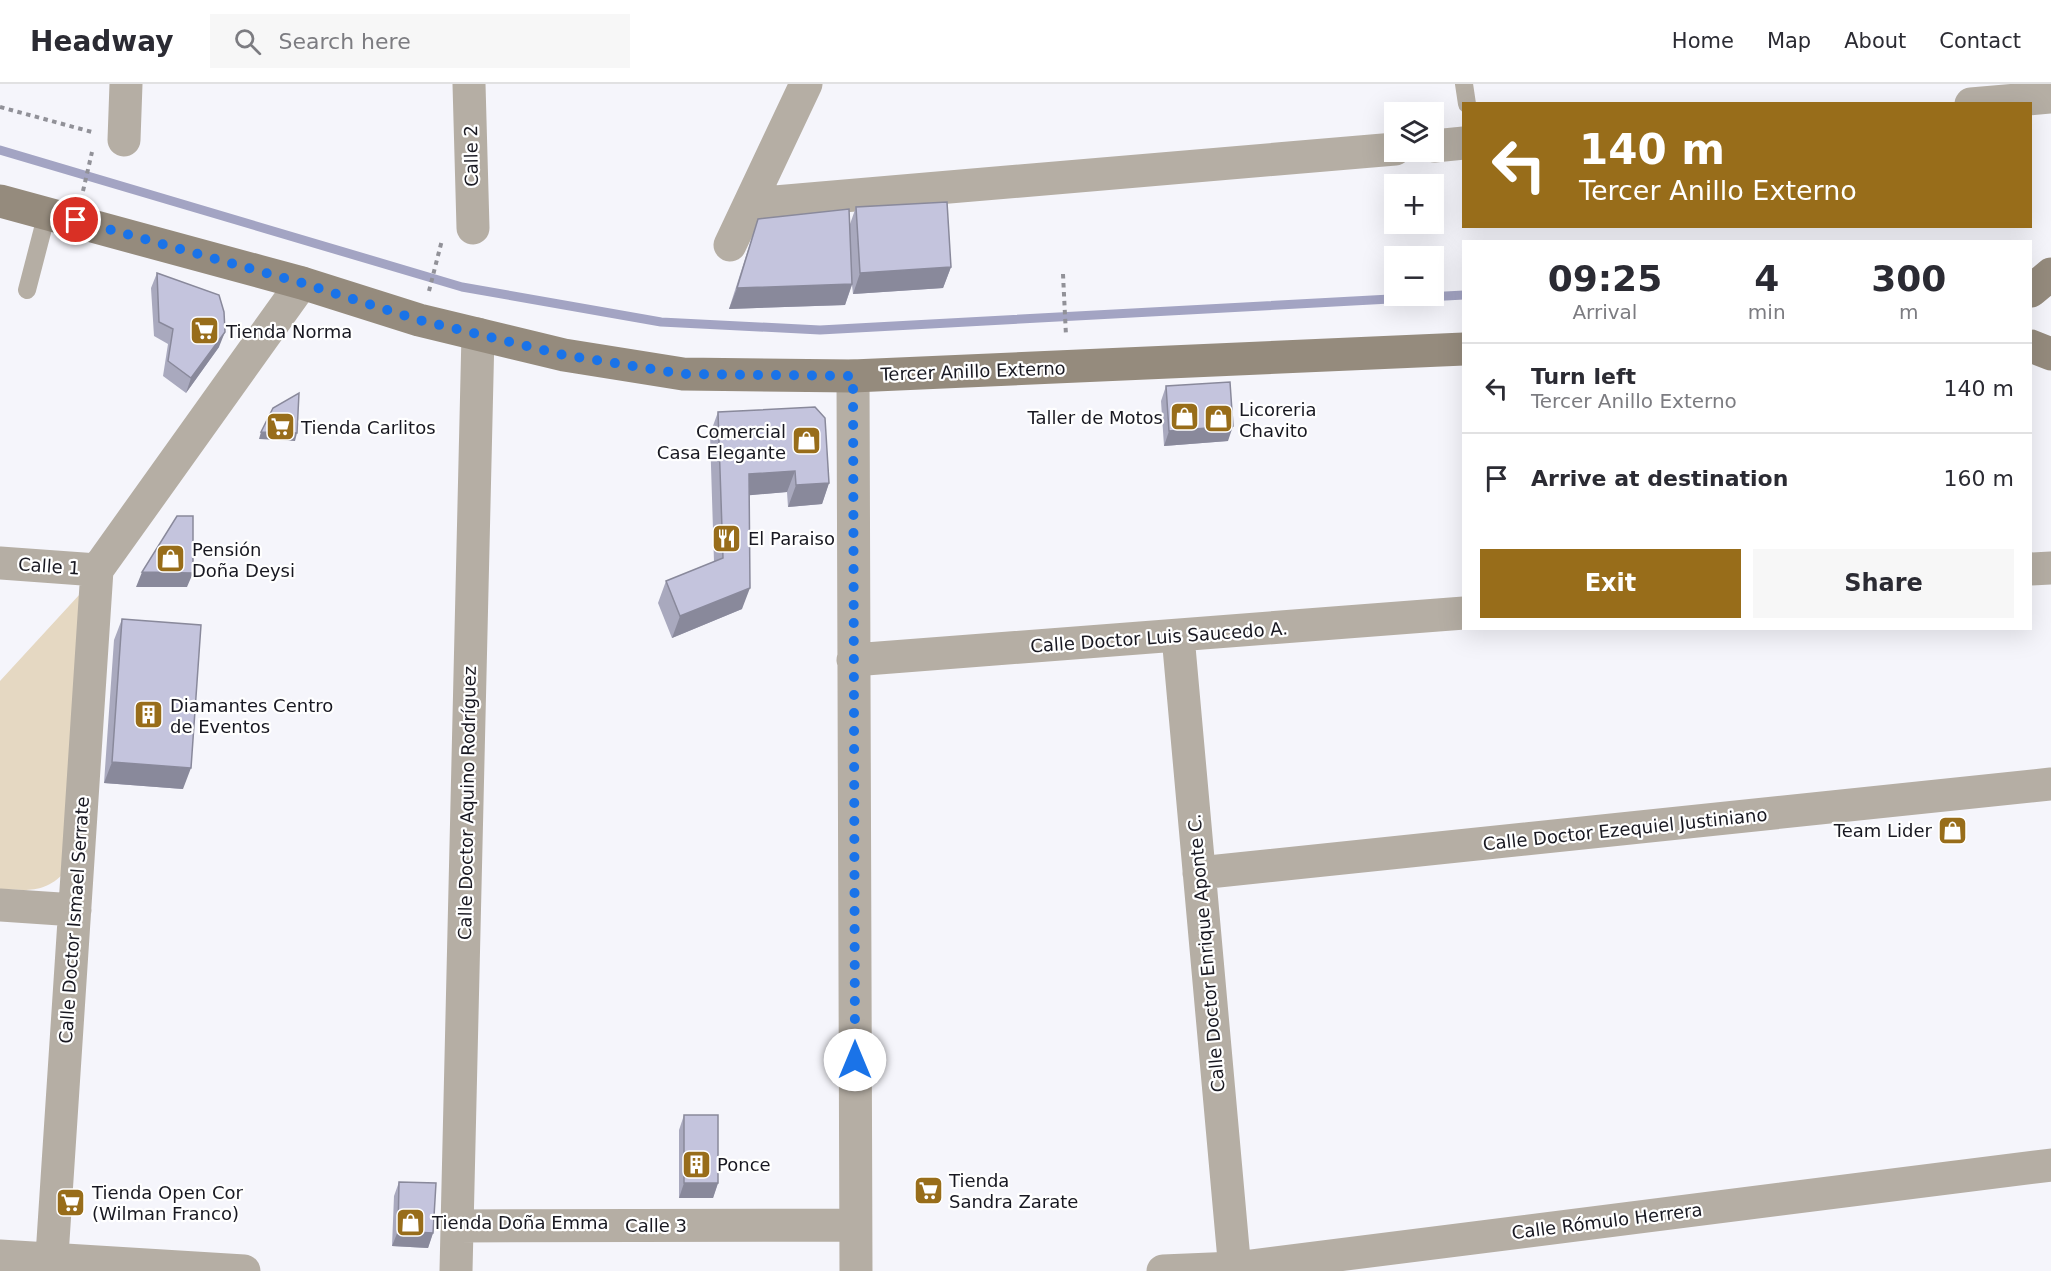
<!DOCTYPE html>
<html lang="en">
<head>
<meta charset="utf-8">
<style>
	body { margin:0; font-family:"DejaVu Sans",sans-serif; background:#f7f7f7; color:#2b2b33; height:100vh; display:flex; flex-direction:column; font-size:22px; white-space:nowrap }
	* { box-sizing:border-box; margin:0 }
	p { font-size:20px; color:#7c7c81 }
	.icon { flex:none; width:33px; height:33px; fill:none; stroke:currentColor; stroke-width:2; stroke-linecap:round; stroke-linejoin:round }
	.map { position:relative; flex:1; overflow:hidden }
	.panel { position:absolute; left:1462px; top:156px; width:570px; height:390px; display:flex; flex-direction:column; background:#fff; border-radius:0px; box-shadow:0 6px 24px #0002 }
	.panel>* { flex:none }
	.guide { position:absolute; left:1462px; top:18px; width:570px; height:126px; border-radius:0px; box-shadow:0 6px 24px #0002; background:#986d1a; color:#fff; overflow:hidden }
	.fabs { position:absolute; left:1384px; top:18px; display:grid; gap:12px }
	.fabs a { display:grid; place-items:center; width:60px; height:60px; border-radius:0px; background:#fff; box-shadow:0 6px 24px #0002; font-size:30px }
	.pin { position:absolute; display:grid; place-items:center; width:51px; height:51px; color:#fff; margin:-26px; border:3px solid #fff; border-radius:50%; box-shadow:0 2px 6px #0007 }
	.me { position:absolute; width:66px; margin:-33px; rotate:0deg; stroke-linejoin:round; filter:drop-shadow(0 0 4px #0008) }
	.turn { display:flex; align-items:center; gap:21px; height:126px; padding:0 18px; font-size:27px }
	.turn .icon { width:78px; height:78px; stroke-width:2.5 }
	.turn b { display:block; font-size:42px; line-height:51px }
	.eta { display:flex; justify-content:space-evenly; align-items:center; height:102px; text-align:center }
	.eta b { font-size:36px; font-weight:700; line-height:42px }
	.action { display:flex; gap:12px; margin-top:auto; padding:12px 18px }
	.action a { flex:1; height:69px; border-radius:0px; background:#986d1a; color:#fff; font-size:24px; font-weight:700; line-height:69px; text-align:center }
	.action a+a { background:#f7f7f7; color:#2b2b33 }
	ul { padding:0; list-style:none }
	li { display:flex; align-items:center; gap:18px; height:90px; padding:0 18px; border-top:2px solid #e1e1e2 }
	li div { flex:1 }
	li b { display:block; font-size:22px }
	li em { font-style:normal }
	header { display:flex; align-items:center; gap:36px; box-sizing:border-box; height:84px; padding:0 30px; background:#fff; border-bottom:2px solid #e1e1e2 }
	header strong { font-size:28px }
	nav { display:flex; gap:33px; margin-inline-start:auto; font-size:21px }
	.search { width:420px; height:54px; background:#f7f7f7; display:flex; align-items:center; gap:15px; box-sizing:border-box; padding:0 21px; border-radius:0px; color:#7c7c81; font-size:22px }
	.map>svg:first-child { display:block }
</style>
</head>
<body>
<header>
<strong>Headway</strong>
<div class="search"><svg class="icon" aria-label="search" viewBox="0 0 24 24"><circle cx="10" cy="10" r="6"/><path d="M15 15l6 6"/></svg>Search here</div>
<nav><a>Home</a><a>Map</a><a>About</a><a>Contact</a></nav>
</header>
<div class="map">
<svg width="2051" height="1187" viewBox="0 0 2051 1187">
	<rect width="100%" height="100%" fill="#f5f5fb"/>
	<path fill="#e5d8c2" d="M80,510L65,788C44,810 28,806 0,805V597Z"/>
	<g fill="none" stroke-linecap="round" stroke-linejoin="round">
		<path stroke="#a3a4c3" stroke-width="9" d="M0,66L462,203L661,238L820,246L1464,211"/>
		<path stroke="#919198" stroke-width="4" stroke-dasharray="4.5 4.5" stroke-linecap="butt" d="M0,23L92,48
			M83,107L92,68
			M1063,190L1066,252
			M429,207L442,156"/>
		<path stroke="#b5aea4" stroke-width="18" d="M1464,0L1467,20
			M27,206L47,129"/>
		<path stroke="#b5aea4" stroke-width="33" d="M469,0L473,144
			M1971,20L2051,13
			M124,56L126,0
			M1434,62L1464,59
			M750,120L1395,65
			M730,161L806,0
			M853,292L856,1187
			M0,479L97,486
			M2031,485L2051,484
			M97,486L302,199
			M1178,552L1235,1187
			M853,576L1464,529
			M1199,789L2051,700
			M0,821L75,826
			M457,1142L855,1141
			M0,1172L244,1187
			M51,1187L97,486
			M456,1187L478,250
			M1163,1187L1235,1184L2051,1081"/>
		<path stroke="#958b7d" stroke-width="33" d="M0,117L302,199L419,236L564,271L683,290L853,292L1464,265
			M2031,207L2051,190
			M2031,262L2051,270"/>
	</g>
	<path fill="#a9a9be" d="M856,123L951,183L943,204L853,210L852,201L845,221L729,225L751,156L758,135L850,140Z
		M157,189L219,263L186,309L163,292L168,260L154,252L151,204Z
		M1166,302L1228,357L1164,362L1161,317Z
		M718,328L829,399L822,420L788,423L787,408L749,411L742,525L672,554L658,519L666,497L714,478L710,350Z
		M122,535L183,705L104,699L114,556Z
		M684,1031L718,1099L713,1114H679V1046Z
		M399,1098L433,1149L428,1164L392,1162L394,1112Z"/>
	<path fill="#89899b" d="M951,183L943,204L853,210L860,189Z
		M852,200L845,221L729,225L737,204Z
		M225,248L219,263L186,309L191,294Z
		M1233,342L1228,357L1164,362L1169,347Z
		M261,348L297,349L295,357L259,355Z
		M795,387L787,408L741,412L749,390Z
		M829,399L822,420L788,423L796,401Z
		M142,488L193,489L187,503H136Z
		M750,504L742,525L672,554L680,532Z
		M112,678L191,684L183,705L104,699Z
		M684,1099H718L713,1114H679Z
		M398,1147L433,1149L428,1164L392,1162Z"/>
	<path fill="#c4c4dd" stroke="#89899b" stroke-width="1.5" d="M947,118L951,183L860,189L856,123Z
		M849,125L852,200L737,204L758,135Z
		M157,189L219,211L224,228L225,248L191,294L168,277L173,245L159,238Z
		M1230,298L1233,342L1169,347L1166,302Z
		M299,309L297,349L261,348L273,324Z
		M815,323L825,334L829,399L796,401L795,387L749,390L750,504L680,532L666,497L723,474L718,328Z
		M177,432H193V489L142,488Z
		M122,535L201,541L191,684L112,678Z
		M684,1031H718V1099H684Z
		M399,1098L436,1099L433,1149L398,1147Z"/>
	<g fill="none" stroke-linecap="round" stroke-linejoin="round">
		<path stroke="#1a73e8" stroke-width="10" stroke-dasharray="0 18" d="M76,136L302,199L419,236L564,271L683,290L853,292L855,976"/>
	</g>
	<defs>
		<symbol id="supermarket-square" viewBox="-11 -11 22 22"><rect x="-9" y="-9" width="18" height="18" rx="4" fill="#986d1a" stroke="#fff"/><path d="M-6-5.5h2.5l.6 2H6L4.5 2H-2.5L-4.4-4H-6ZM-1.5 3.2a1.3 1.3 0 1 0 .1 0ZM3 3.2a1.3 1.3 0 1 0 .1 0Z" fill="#fff"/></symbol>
		<symbol id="shop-square" viewBox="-11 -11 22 22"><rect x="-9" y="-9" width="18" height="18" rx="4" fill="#986d1a" stroke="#fff"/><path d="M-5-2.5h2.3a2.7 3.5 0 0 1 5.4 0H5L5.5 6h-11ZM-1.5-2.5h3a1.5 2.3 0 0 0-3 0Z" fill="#fff"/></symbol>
		<symbol id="restaurant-square" viewBox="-11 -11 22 22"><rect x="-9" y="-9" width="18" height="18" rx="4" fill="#986d1a" stroke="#fff"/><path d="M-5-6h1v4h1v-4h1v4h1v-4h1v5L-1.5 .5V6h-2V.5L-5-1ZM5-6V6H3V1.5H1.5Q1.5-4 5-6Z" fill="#fff"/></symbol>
		<symbol id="building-square" viewBox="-11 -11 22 22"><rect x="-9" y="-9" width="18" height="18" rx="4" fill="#986d1a" stroke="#fff"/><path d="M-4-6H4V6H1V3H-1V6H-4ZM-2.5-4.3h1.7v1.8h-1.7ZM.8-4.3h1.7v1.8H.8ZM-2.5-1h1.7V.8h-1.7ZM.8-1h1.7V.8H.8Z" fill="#fff"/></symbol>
	</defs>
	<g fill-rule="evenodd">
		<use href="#supermarket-square" x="188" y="230" width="33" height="33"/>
		<use href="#shop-square" x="1168" y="316" width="33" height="33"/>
		<use href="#shop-square" x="1202" y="318" width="33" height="33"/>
		<use href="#supermarket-square" x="264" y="326" width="33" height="33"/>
		<use href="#shop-square" x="790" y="340" width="33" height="33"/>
		<use href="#restaurant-square" x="710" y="438" width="33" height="33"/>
		<use href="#shop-square" x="154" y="458" width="33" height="33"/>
		<use href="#building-square" x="132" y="614" width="33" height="33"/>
		<use href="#shop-square" x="1936" y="730" width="33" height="33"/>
		<use href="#building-square" x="680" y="1064" width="33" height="33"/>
		<use href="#supermarket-square" x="912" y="1090" width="33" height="33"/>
		<use href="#supermarket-square" x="54" y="1102" width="33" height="33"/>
		<use href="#shop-square" x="394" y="1122" width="33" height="33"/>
	</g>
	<g text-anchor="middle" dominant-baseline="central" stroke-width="4.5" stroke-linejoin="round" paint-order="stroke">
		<g font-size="18" fill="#181821" stroke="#fff">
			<text transform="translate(471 72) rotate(-91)">Calle 2</text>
			<text transform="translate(973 287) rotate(-2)">Tercer Anillo Externo</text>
			<text transform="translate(49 482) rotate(4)">Calle 1</text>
			<text transform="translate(1159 553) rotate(-4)">Calle Doctor Luis Saucedo A.</text>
			<text transform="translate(467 719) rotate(-89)">Calle Doctor Aquino Rodríguez</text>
			<text transform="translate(1625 745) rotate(-6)">Calle Doctor Ezequiel Justiniano</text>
			<text transform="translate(74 836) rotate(-86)">Calle Doctor Ismael Serrate</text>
			<text transform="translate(1206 869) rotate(-95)">Calle Doctor Enrique Aponte C.</text>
			<text transform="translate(1607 1137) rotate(-7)">Calle Rómulo Herrera</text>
			<text x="656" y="1141">Calle 3</text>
		</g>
		<g font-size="18" fill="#181821" stroke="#fff" text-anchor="start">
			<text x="226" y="247">Tienda Norma</text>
			<text x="1239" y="325">Licoreria<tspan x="1239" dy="21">Chavito</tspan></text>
			<text x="1163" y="333" text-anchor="end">Taller de Motos</text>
			<text x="301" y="343">Tienda Carlitos</text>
			<text x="786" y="347" text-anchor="end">Comercial<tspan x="786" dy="21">Casa Elegante</tspan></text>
			<text x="748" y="454">El Paraiso</text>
			<text x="192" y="465">Pensión<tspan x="192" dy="21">Doña Deysi</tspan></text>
			<text x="170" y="621">Diamantes Centro<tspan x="170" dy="21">de Eventos</tspan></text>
			<text x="1932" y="746" text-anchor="end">Team Lider</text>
			<text x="717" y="1080">Ponce</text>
			<text x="949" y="1096">Tienda<tspan x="949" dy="21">Sandra Zarate</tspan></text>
			<text x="92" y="1108">Tienda Open Cor<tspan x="92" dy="21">(Wilman Franco)</tspan></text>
			<text x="432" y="1138">Tienda Doña Emma</text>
		</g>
	</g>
</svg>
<div class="fabs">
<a><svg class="icon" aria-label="layers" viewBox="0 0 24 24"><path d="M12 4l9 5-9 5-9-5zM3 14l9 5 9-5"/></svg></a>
<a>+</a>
<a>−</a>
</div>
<div class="pin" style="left:76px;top:136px;background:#d93025"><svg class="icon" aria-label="arrive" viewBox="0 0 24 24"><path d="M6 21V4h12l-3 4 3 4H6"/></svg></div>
<svg class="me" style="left:855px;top:976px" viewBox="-20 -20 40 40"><circle r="19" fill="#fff"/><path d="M0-13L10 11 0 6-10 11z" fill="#1a73e8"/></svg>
<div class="guide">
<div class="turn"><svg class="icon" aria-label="left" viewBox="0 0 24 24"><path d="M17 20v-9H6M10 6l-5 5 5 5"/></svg><div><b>140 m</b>Tercer Anillo Externo</div></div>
</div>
<section class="panel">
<div class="eta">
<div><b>09:25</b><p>Arrival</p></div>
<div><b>4</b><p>min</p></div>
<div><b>300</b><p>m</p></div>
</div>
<ul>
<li><svg class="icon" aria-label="left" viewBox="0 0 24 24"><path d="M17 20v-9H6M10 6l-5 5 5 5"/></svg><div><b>Turn left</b><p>Tercer Anillo Externo</p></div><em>140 m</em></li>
<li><svg class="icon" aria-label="arrive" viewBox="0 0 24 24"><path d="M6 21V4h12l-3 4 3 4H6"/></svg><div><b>Arrive at destination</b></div><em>160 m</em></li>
</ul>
<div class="action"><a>Exit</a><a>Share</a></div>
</section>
</div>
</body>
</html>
